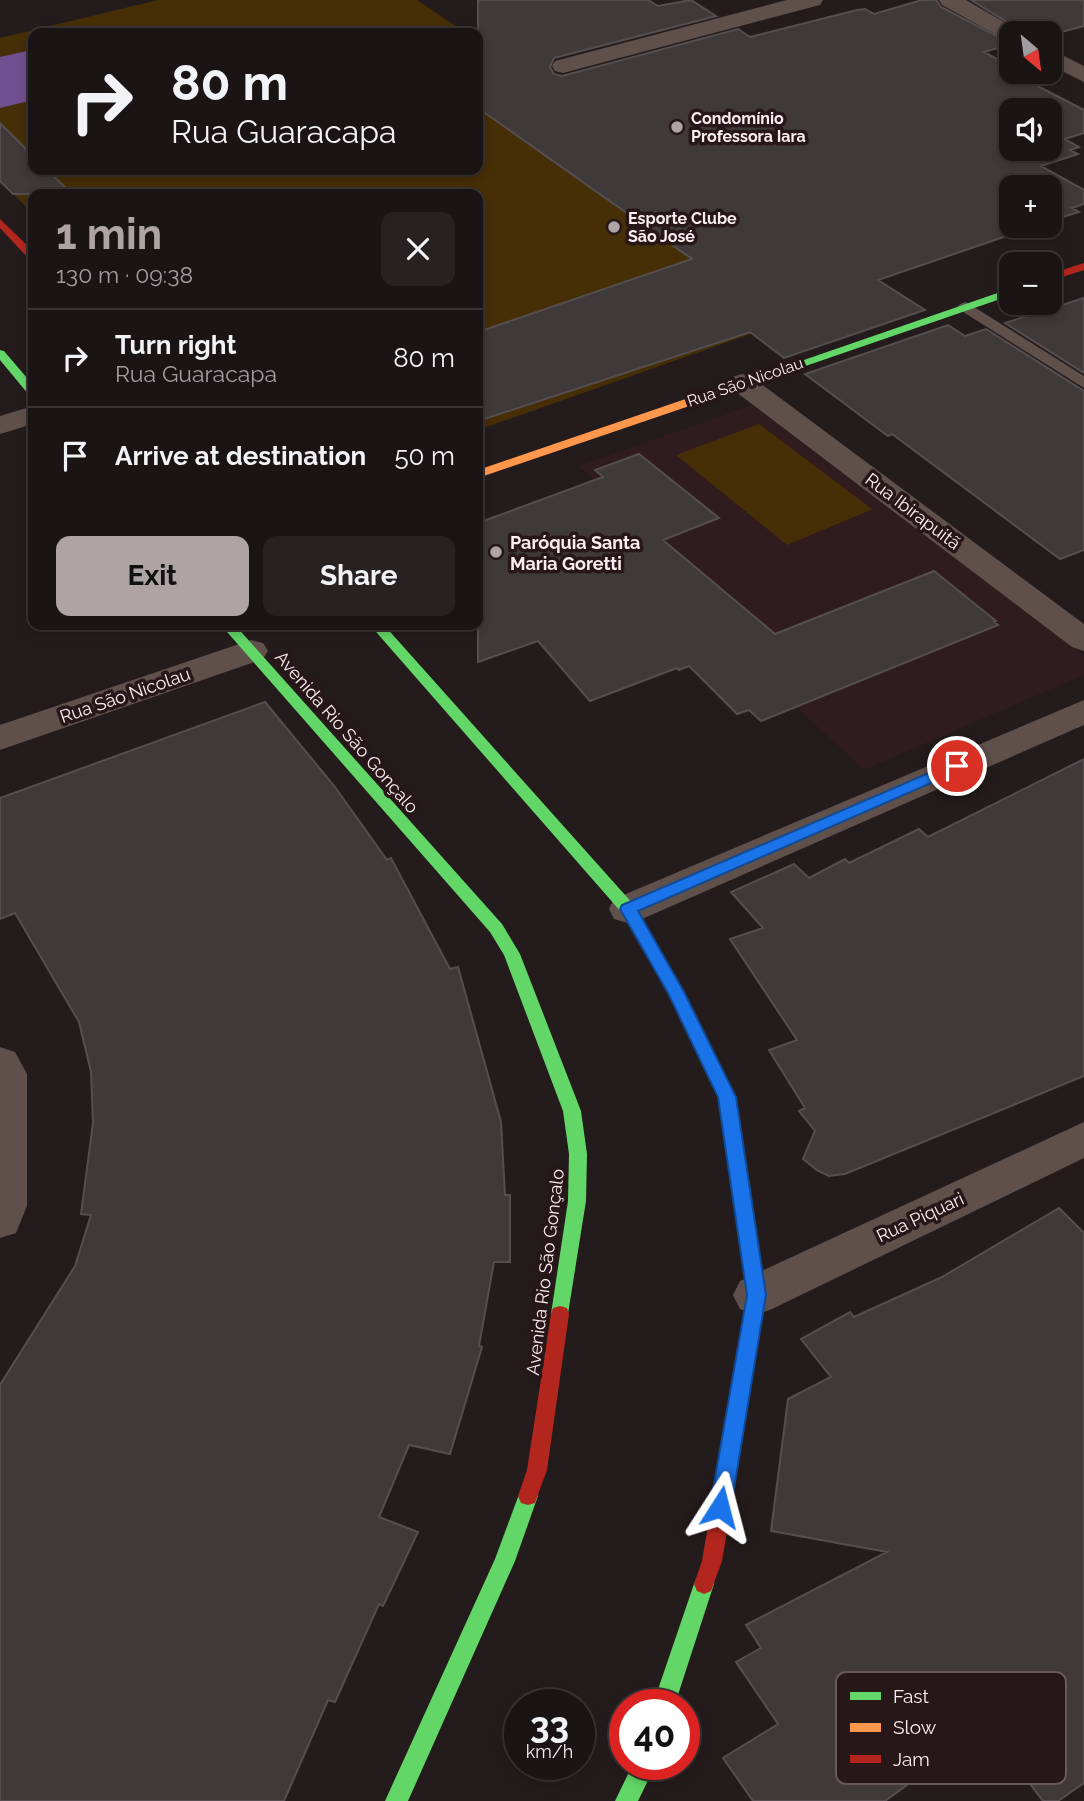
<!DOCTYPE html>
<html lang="en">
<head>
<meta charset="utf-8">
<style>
	body { margin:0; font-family:Raleway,sans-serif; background:#282122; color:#f1f3f6; height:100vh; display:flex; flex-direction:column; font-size:26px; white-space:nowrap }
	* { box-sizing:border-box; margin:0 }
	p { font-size:23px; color:#a09ea0 }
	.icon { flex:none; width:38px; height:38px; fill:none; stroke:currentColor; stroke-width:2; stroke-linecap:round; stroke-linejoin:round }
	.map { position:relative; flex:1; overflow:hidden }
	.drawer { position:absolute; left:28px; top:189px; width:455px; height:441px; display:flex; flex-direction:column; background:#1b1415; border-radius:14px; box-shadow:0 4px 10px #0003,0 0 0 2px #393334 }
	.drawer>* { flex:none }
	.guide { position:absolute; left:28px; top:28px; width:455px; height:147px; border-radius:14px; box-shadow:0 4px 10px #0003,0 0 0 2px #393334; background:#1b1415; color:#f1f3f6; overflow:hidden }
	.needle { width:46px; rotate:151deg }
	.buttons { position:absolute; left:999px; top:21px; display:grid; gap:14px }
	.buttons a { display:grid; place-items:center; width:63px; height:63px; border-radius:14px; background:#1b1415; box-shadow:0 4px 10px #0003,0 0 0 2px #393334; font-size:35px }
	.speed { position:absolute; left:504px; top:1689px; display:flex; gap:14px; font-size:35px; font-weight:700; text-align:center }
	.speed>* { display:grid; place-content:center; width:91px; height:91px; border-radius:50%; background:#1b1415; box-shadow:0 4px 10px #0003,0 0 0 2px #393334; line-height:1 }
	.speed small { font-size:18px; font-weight:400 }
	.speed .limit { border:10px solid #d22; background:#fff; color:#111 }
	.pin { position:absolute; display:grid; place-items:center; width:60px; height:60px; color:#fff; margin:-30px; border:4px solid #fff; border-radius:50%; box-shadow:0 2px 7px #0007 }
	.me { position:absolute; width:77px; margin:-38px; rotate:9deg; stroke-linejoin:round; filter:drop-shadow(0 0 5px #0008) }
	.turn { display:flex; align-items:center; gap:24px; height:147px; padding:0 28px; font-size:32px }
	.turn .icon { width:91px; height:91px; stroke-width:2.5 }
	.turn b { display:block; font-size:49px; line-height:60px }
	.round { display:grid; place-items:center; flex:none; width:74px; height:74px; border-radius:14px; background:#282122 }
	.summary { display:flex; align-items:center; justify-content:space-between; height:119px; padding:0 28px }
	h1 { font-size:42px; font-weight:700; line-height:52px; color:#afa4a5 }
	.button { display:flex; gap:14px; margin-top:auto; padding:14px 28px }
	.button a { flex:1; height:80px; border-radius:14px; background:#afa4a5; color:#111; font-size:28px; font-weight:700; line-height:80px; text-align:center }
	.button a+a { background:#282122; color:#f1f3f6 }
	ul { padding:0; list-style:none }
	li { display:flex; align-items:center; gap:21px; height:98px; padding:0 28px; border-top:2px solid #393334 }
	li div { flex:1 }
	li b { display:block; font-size:26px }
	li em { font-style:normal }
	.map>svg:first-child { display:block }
</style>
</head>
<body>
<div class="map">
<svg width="1084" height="1801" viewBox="0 0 1084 1801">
	<rect width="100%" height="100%" fill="#241b1c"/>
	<path fill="#301b1e" d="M752,405L1084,656V675L864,770L714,630L751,615L578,466Z"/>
	<path fill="#462e06" d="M158,0H417L466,33H33V170H478V41L769,239L799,317L478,430V194H33V214L0,180V38Z
		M759,424L872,509H873L787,545L676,455Z"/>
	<path fill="#704f90" d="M32,50L33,100L0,108V57Z"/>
	<path fill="#40393a" stroke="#554e50" stroke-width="2" fill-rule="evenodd" d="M478,0H648L658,6L691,0L716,16L554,58L550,67L554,74L562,76L738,29L750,37L857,10L865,9L874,14L922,0H936L941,7L1012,44L984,52L1012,67V72H1020L1032,78L1026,80L1084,110V133L1065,139L1079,147L1070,150L1078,154L1041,166L1084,190V204L1072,208L1079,212L1050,221V187H1012V226H1036L878,280L925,310L784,358L750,332L478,421V332L692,259L478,108ZM1012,110H1050V149H1012Z
		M971,0H1084V26L1050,35L1025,33Z
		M0,123L33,156V170H47L72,194H13L0,181Z
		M1084,298V373L1005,323Z
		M948,325L965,336L986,329L1084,391V550L1060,559L892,434L888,436L805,374Z
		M639,454L719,518L663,540L775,634L934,571L996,621L994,622L998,625L761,721L749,710L737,714L689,666L679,670L677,668L590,701L538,641L478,662V523L603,477L595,470Z
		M265,702L335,787L387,860L391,858L450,969L458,967L501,1122L505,1195H510V1262H494L479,1346L482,1347L450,1454L409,1445L379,1517L418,1532L383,1606L379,1604L335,1702L328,1700L284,1801H0V1385L75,1266L91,1215L81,1214L93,1123L91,1072L79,1022L15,913L0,919V798Z
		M1084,759V1076L845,1174L829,1176L818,1171L803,1159L815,1131L799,1111L805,1108L769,1050L797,1040L730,939L763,928L731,892L794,864L809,878L845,859L849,863L919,829L928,837Z
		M1059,1208L1084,1233V1783L1058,1801H1043L992,1734L961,1759L955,1750L885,1801H753L723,1758L778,1724L736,1662L761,1648L746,1625L887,1552L771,1531L788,1399L831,1377L801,1339L850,1312L854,1317L942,1277Z"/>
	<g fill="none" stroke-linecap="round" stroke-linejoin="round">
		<path fill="#60504b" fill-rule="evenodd" d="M966,302L1084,376V388L960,310L958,307L960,304Z"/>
		<path fill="#60504b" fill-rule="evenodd" d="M787,0H823L820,5L563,73L555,71L552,66L555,61Z
			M939,0H966L1023,33H1012V41L1004,39L942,5Z
			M1050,49L1084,66V82L1050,65Z
			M742,374L752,377L1084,624V651L1072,647L732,389L728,383L732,377Z
			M33,406V424L0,434V416Z
			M251,640L263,643L268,651L263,659L0,750V725Z
			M1084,700V725L642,919L628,923L614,919L609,909L614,899Z
			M0,1047L15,1052L27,1074V1206L16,1233L0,1238Z
			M1084,1122V1158L772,1309L756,1315L740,1309L733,1295L740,1281Z"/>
		<path fill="#63d668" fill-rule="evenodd" d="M1012,288V295L710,399L706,400L700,396Z
			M0,350L4,351L33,385V396L29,395L0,360Z
			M221,625H235L502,924L520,954L581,1111L587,1154L586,1201L567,1320L560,1322L553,1320L551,1314L568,1201L569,1154L563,1111L504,955L490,932Z
			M370,625H384L634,905L684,992L736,1097L765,1295L743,1425L736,1428L729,1425L726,1419L747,1295L718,1097L668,993L622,913Z
			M528,1487L535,1489L538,1496L515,1561L408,1801H385L495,1559L521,1489Z
			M704,1574L711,1577L714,1584L675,1704H653L694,1584L697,1577Z
			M633,1764H656L638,1801H615Z"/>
		<path fill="#ff974d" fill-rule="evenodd" d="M706,392L712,396L710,399L478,478V470Z"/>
		<path fill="#b3261e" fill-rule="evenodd" d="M0,219L33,251V260L29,259L0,228Z
			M1084,263V270L1050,281V274Z
			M560,1306L567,1308L569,1314L547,1470L535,1503L528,1505L521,1503L518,1496L527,1470L551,1314L553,1308Z
			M736,1410L743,1413L746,1419L722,1561L711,1591L704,1594L697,1591L694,1584L702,1561L726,1419L729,1413Z"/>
	</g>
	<path fill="#1a73e8" stroke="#114b97" stroke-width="2" d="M957,761L963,762L965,766L963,769L638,911L684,992L736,1097L766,1295L731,1507L728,1514L720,1517L713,1514L710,1507L747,1295L718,1097L668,993L620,909L622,905Z"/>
	<g fill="#afa4a5" stroke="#281719" stroke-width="2.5">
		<circle cx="677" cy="127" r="7"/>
		<circle cx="614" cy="227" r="7"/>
		<circle cx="496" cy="552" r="7"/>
	</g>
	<g text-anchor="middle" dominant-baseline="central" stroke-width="7" stroke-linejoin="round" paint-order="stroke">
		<g font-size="16" font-weight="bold" fill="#faeeef" stroke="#281719" text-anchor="start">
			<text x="691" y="118">Condomínio<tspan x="691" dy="18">Professora Iara</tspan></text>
			<text x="628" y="218">Esporte Clube<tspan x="628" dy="18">São José</tspan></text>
		</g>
		<g font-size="16" fill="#faeeef" stroke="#281719">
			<text transform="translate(745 382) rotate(-19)">Rua São Nicolau</text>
		</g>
		<g font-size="18" fill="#faeeef" stroke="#281719">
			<text transform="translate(913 511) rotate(37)">Rua Ibirapuitã</text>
			<text transform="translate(125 695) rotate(-19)">Rua São Nicolau</text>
			<text transform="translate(347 732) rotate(49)">Avenida Rio São Gonçalo</text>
			<text transform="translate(920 1217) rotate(-25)">Rua Piquari</text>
			<text transform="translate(545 1272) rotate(-83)">Avenida Rio São Gonçalo</text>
		</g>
		<g font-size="18" font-weight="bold" fill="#faeeef" stroke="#281719" text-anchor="start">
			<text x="510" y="542">Paróquia Santa<tspan x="510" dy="21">Maria Goretti</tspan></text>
		</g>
	</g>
	<rect x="836" y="1672" width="230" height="112" rx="10" fill="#281719" stroke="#675859" stroke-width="2"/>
	<rect x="850" y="1692" width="31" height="8" fill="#63d668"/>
	<rect x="850" y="1723" width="31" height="9" fill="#ff974d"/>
	<rect x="850" y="1755" width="31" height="8" fill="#b3261e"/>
	<g font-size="19" fill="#faeeef">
		<text x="893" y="1703">Fast</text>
		<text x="893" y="1734">Slow</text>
		<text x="893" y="1766">Jam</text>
	</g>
</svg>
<div class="buttons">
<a><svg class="needle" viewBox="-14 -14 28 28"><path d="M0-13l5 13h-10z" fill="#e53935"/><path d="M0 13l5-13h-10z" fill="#a09ea0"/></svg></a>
<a><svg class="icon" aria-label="sound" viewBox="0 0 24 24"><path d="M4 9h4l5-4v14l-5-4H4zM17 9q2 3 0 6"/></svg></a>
<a>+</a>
<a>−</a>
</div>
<div class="speed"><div>33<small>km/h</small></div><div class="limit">40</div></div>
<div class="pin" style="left:957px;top:766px;background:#d93025"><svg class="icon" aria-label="arrive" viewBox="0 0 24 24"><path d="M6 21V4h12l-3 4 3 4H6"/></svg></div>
<svg class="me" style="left:720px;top:1507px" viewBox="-20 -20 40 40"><path d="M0-17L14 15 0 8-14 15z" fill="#1a73e8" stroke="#fff" stroke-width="4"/></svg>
<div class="guide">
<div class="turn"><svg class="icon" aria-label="right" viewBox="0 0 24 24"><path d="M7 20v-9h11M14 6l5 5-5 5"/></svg><div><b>80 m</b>Rua Guaracapa</div></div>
</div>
<section class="drawer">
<div class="summary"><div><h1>1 min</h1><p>130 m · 09:38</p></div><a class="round"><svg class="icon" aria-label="close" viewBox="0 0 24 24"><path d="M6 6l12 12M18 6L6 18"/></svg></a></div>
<ul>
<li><svg class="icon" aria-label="right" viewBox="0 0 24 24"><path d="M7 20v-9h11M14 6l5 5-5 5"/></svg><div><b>Turn right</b><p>Rua Guaracapa</p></div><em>80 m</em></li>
<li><svg class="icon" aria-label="arrive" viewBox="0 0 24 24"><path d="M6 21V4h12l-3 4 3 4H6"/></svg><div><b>Arrive at destination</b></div><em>50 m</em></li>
</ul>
<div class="button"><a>Exit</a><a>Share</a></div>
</section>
</div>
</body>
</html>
